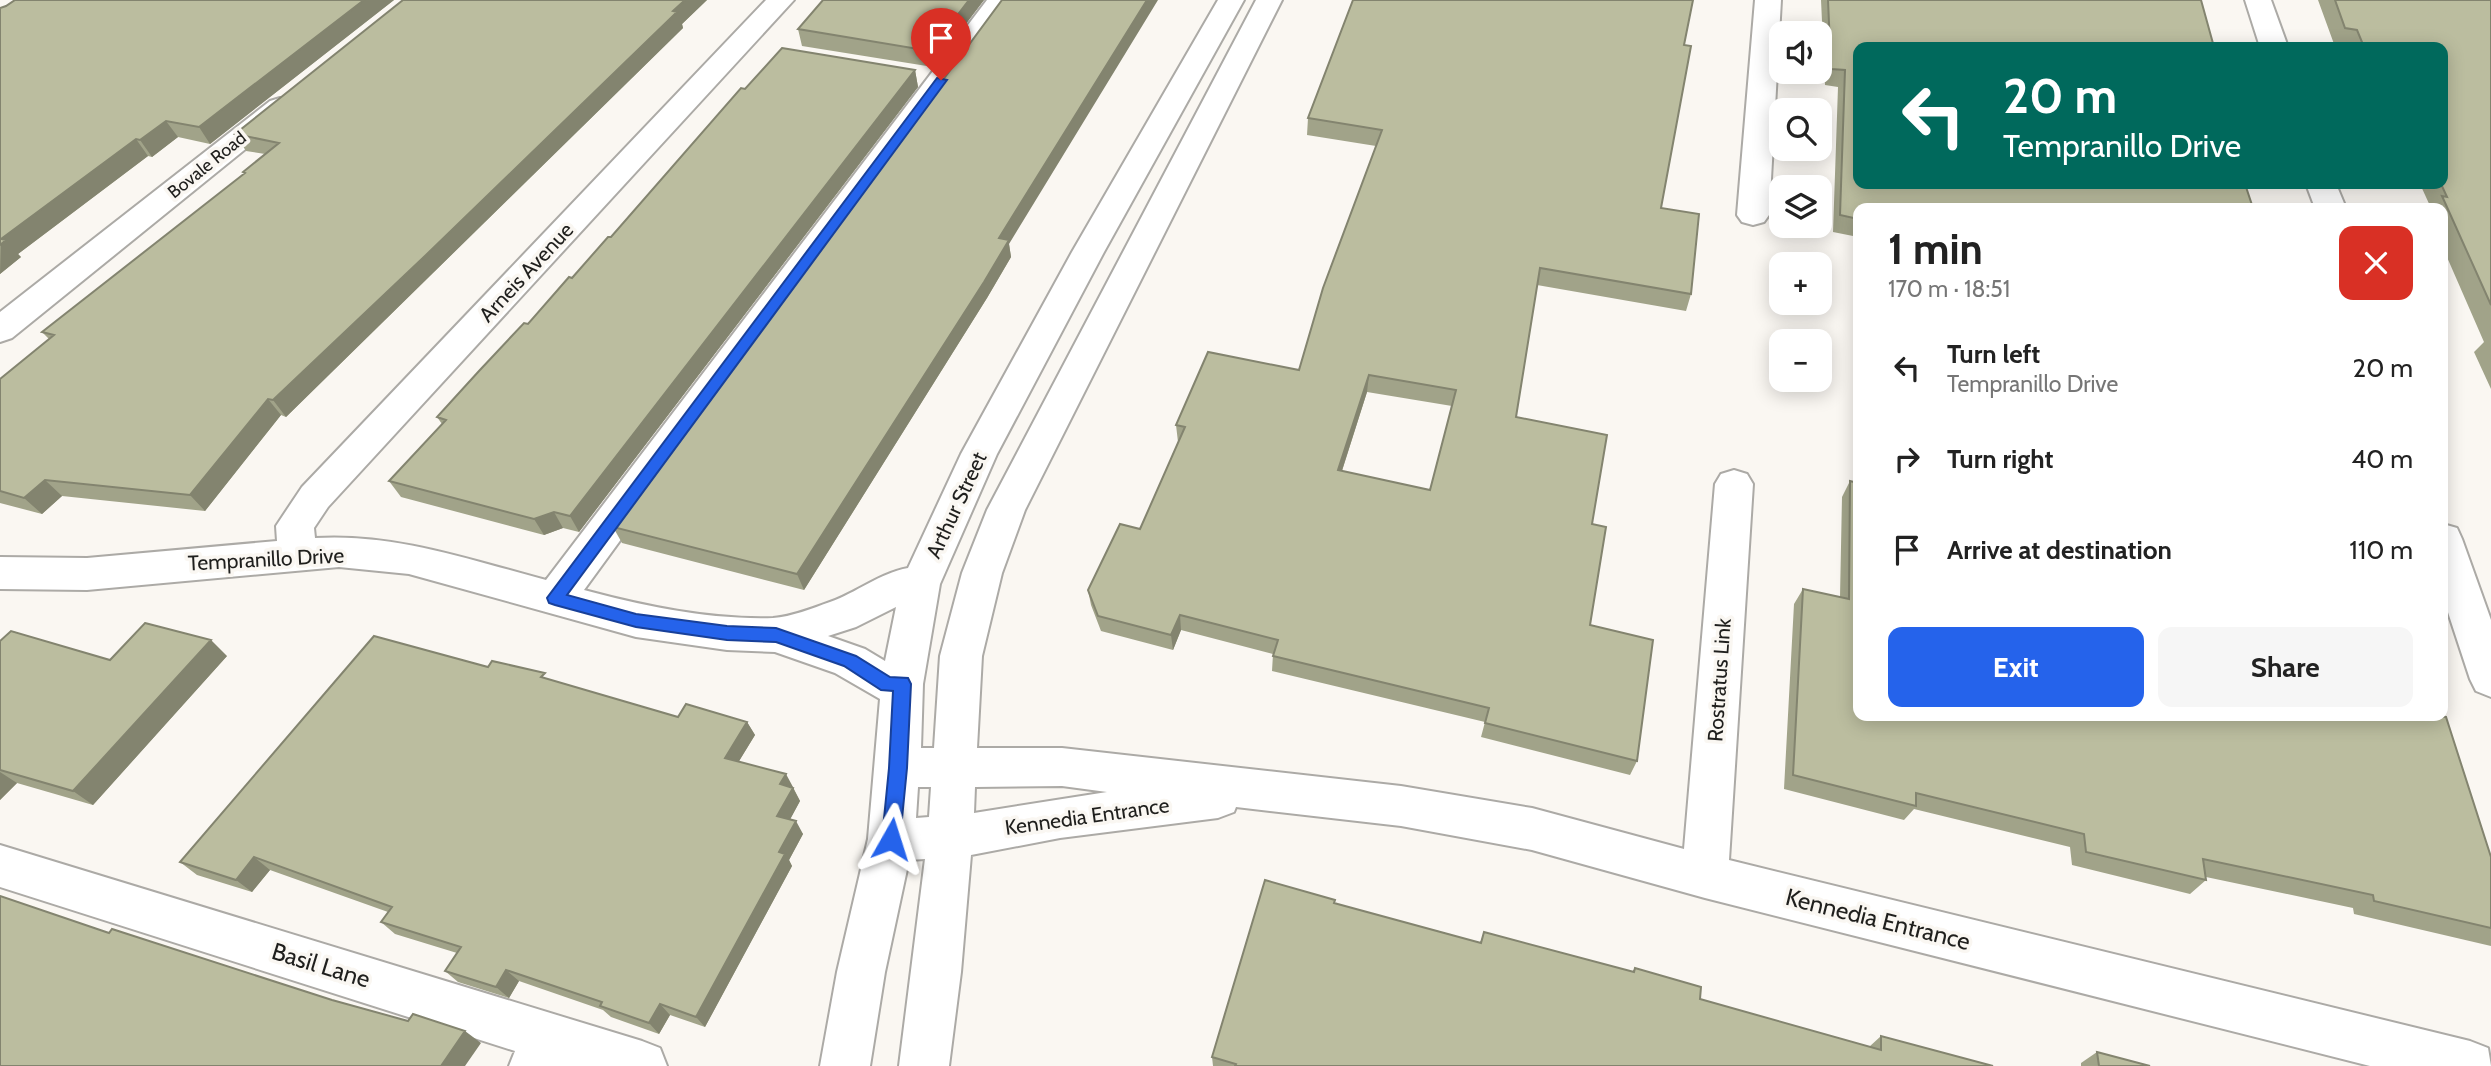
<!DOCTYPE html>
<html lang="en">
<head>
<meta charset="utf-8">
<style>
	body { margin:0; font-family:Cabin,sans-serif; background:#f6f6f6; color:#222; height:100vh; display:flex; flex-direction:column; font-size:26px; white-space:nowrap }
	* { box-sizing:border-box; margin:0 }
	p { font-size:23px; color:#767676 }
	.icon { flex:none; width:38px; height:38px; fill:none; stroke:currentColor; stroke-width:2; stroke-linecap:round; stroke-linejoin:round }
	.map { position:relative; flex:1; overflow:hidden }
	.panel { position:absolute; left:1853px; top:203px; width:595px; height:518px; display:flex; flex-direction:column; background:#fff; border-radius:14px; box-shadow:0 4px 18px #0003 }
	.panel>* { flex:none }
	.hud { position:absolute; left:1853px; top:42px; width:595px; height:147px; border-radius:14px; box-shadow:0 4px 18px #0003; background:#00695c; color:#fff; overflow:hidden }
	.tools { position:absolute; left:1769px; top:21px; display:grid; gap:14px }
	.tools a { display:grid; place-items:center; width:63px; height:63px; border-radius:14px; background:#fff; box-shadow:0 4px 18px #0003; font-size:35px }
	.pin { position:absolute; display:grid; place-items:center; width:60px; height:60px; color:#fff; margin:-72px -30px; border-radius:50% 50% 50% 0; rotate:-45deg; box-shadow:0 0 7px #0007 }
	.pin .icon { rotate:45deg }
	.me { position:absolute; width:77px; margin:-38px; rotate:6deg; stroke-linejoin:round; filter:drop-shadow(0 0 5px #0008) }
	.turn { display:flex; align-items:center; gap:24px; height:147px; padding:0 35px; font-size:32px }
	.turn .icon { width:91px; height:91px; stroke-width:2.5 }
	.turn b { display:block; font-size:49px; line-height:60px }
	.round { display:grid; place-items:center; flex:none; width:74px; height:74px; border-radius:14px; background:#f6f6f6 }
	.headline { display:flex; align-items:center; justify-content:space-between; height:119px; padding:0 35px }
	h1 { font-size:42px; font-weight:800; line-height:52px }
	.button { display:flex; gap:14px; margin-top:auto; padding:14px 35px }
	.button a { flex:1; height:80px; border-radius:14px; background:#2563eb; color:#fff; font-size:28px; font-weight:800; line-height:80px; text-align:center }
	.button a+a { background:#f6f6f6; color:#222 }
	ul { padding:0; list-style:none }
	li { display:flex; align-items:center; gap:21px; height:91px; padding:0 35px }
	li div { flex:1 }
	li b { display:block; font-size:26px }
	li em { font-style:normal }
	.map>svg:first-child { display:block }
</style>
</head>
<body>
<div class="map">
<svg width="2491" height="1066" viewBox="0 0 2491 1066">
	<rect width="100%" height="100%" fill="#faf7f2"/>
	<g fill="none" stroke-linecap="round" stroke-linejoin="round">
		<defs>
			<path id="minor" d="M766,0H794L328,507L314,528L315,538C394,533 471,560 546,580L987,0H1014L584,590C644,606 710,620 773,618C791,617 813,608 830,602C856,593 880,573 908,568L961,454L1072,252L1218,0H1244L1104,252L997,454L940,584L923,684L921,748H934L940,656L962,573L987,510L1256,0H1282L1025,510L1002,573L982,656L977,748H1062L1401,786L1532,808L1684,849L1715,484L1721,474L1734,470L1747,474L1753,484L1729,860L2470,1041L2488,1048L2491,1066H2370L1705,898L1532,850L1401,826L1236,807L1234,812L1218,818L1060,838L971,855L961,972L949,1066H899L925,859L909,860L885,972L870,1066H820L837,972L868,839L880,699L835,673L775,652L727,650L636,637L409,574L339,567L87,590L0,589V557L87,558L277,541L276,526L302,487ZM896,607L885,661L865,649L828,636L856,627ZM1062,786L1107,792L974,813L975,787ZM918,787H931L929,817L916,818Z
				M1755,0H1781L1769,215L1764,222L1753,225L1742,222L1737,215Z
				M2245,0H2271L2288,47H2260Z
				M280,98L290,101L294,107L290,113L12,338L0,342V312L270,101Z
				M2306,184H2336L2346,208H2315Z
				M2443,524L2457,528L2462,539L2491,620V697L2476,691L2470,679L2443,597Z
				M0,845L642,1041L660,1048L667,1066H509L515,1051L0,887Z"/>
		</defs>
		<use href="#minor" stroke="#acaaa6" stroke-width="4"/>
		<use href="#minor" fill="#fff" fill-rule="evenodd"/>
	</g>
	<path fill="#a1a389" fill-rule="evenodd" d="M394,0L210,144L178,137L152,157L148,156L18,254L21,257L0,274V8Z
		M403,0H707L682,24L683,28L435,271L286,417L281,415L205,511L62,496L42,514L0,503V379L49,339L42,332L244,174L243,172L265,154L246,151L235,134Z
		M984,0L933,67L802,46L798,29Z
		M1821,0H2201L1858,47V237L1833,232L1838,87L1825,85Z
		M2318,0H2491V389L2474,352L2484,342L2443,248V208H2431L2420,184H2443V47H2346L2345,46L2334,44Z
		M1684,45L1661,208L1691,294L1686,311L1537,285L1516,417L1592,524L1590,625L1637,761L1630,775L1481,737L1485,722L1272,671L1273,654L1181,630L1173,650L1101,631L1091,605L1088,590L1140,529L1178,442L1176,425L1299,370L1376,146L1307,135L1308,118ZM1367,392L1452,406L1430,490L1342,471Z
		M915,70L918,87L579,532L563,528L544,535L401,497L389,481L442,424L437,417L611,237L745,89Z
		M1009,244L1011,257L987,298L804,590L622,543L613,527Z
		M1850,481L1858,716L2491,857V946L2354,914L2353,908L2206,877V880L2190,894L2072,865L2070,847L1914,809L1904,820L1784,789L1794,604L1803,589L1840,597L1842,497Z
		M0,641L110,660L227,656L93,805L17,783L0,800Z
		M488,667L549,680L678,717L747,722L755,735L739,761L793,787L800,801L790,819L803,834L789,860L792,866L705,1027L670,1015L659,1034L611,1017L603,1010L519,981L509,998L458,982L445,971L457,953L395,934L381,922L388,912L270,870L252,892L197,875L180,862Z
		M1334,903L1480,943L1484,932L1632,972L1635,968L1700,999L1869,1047L1881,1036L1993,1066H1213L1212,1057Z
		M2097,1052L2150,1066H2081V1063Z"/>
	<path fill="#83846f" d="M364,0H394L210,144L199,127Z
		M685,0H707L682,24L683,28L286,417L273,400Z
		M969,0H984L933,67L930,51Z
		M1147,0H1158L1009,244L1011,257L987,298L804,590L797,574L999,238Z
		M915,70L918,87L579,532L570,516Z
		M166,121L178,137L152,157L140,140Z
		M136,139L148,156L18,254L21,257L0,274L1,239Z
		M1369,375L1367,392L1337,486L1338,470Z
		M268,399L281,415L205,511L190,495Z
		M45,480L62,496L42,514L24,498Z
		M554,512L563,528L544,535L534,519Z
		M1180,615L1181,630L1173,650L1171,635Z
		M211,640L227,656L93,805L73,791Z
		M747,722L755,735L733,771L725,758Z
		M0,772L17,783L0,800Z
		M786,774L793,787L787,797L780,784Z
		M793,788L800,801L785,829L777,816Z
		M796,821L803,834L789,860L792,866L705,1027L696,1017L779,852Z
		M254,857L270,870L252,892L236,880Z
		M506,970L519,981L509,998L496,987Z
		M660,1004L670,1015L659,1034L649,1023Z
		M465,1031L481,1043L465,1066H441Z"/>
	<path fill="#bbbd9f" stroke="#83846f" stroke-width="2" fill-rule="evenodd" d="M15,0H364L199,127L166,121L140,140L136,139L1,239L6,240L0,245V8L6,6Z
		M403,0H685L673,11L677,12L426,255L273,400L268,399L190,495L45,480L24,498L0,491V379L54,335L42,332L245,173L243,172L279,143L235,134Z
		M823,0H969L930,51L798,29Z
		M1002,0H1147L999,238L1009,240L984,282L797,574L613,527Z
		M1353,0H1693L1684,45L1691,46L1661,208L1699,214L1691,294L1540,268L1516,417L1607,435L1592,524L1606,527L1590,625L1653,640L1637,761L1485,723L1489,708L1273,656L1278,640L1180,615L1171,635L1098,616L1088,590L1120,524L1140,529L1185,427L1176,425L1208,352L1299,370L1323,288L1382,130L1308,118ZM1369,375L1456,390L1430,490L1338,470Z
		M1828,0H2201L2214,47H1858V184H2245L2253,208H1858V219L1840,215L1845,70L1831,69Z
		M2335,0H2491V305L2442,196L2447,197L2441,184H2443V47H2364L2357,30L2345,28Z
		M782,48L915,70L570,516L554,512L534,519L389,481L446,420L437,417L479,371L524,323L528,324L569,277L572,278L608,237H611L741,88L745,89Z
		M1850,481L1858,483V716H2438L2446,717L2491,857V928L2374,901L2373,895L2203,859L2206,880L2086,852L2084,834L1916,793V806L1793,775L1803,589L1849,599Z
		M145,623L211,640L73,791L0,770V641L11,631L110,660Z
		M374,636L488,667L492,661L545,673L541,677L678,717L686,704L747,722L725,758L786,774L780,784L793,788L777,816L796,821L779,852L785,854L696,1017L660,1004L649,1023L600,1006L602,1002L506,970L496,987L445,971L461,947L381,922L392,907L254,857L236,880L180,862Z
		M1265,880L1335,900L1334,903L1481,943L1484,932L1634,972L1635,968L1701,987L1700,999L1881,1050V1036L1993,1066H1235L1236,1064L1212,1057Z
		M0,896L109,933L112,929L332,1000L408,1021L413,1014L465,1031L441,1066H0Z
		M2097,1052L2150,1066H2099Z"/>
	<path fill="#2563eb" stroke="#184099" stroke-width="2" d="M937,78L947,80L567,595L636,614L727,626L776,628L856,656L890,677L908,678L911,684L907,768L900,839L898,845L891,848L884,845L882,839L889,768L893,691L881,690L844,666L776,642L727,640L636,627L555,605L549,603L547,598Z"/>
	<g text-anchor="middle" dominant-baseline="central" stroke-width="7" stroke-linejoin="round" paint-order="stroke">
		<g font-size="18" fill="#1f1f1d" stroke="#faf7f2">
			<text transform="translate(207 165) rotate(-39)">Bovale Road</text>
		</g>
		<g font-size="21" fill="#1f1f1d" stroke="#faf7f2">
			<text transform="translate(526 272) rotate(-47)">Arneis Avenue</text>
			<text transform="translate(956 505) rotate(-65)">Arthur Street</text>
			<text transform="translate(266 559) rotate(-3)">Tempranillo Drive</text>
			<text transform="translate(1719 680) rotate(-86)">Rostratus Link</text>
			<text transform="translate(1087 816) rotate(-8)">Kennedia Entrance</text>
		</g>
		<g font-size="24" fill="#1f1f1d" stroke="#faf7f2">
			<text transform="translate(1878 919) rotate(14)">Kennedia Entrance</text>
			<text transform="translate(321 965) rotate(17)">Basil Lane</text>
		</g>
	</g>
</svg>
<div class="tools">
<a><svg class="icon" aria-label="sound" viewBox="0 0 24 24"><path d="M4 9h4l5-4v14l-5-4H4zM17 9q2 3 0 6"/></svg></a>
<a><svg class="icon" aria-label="search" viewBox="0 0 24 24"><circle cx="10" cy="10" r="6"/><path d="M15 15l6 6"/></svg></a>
<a><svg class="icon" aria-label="layers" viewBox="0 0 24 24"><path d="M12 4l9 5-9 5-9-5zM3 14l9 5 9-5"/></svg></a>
<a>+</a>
<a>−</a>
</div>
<div class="pin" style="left:941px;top:80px;background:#d93025"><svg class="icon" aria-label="arrive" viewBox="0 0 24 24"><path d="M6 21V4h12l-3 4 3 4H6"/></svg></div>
<svg class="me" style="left:891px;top:839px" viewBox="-20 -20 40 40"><path d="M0-17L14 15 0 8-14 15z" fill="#2563eb" stroke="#fff" stroke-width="4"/></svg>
<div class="hud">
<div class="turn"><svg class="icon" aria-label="left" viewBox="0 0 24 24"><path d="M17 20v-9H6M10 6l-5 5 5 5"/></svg><div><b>20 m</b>Tempranillo Drive</div></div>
</div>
<section class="panel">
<div class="headline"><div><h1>1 min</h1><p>170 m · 18:51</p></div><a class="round" style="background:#d93025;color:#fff"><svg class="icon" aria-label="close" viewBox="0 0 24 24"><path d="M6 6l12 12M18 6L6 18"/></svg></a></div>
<ul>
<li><svg class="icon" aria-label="left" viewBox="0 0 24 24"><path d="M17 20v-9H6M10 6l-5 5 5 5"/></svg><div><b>Turn left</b><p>Tempranillo Drive</p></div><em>20 m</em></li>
<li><svg class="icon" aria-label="right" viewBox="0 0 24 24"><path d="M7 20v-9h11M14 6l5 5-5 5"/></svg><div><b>Turn right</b></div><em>40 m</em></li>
<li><svg class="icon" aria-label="arrive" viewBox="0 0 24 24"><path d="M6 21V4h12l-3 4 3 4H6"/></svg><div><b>Arrive at destination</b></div><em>110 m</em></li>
</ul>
<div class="button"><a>Exit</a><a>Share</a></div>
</section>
</div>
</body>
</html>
